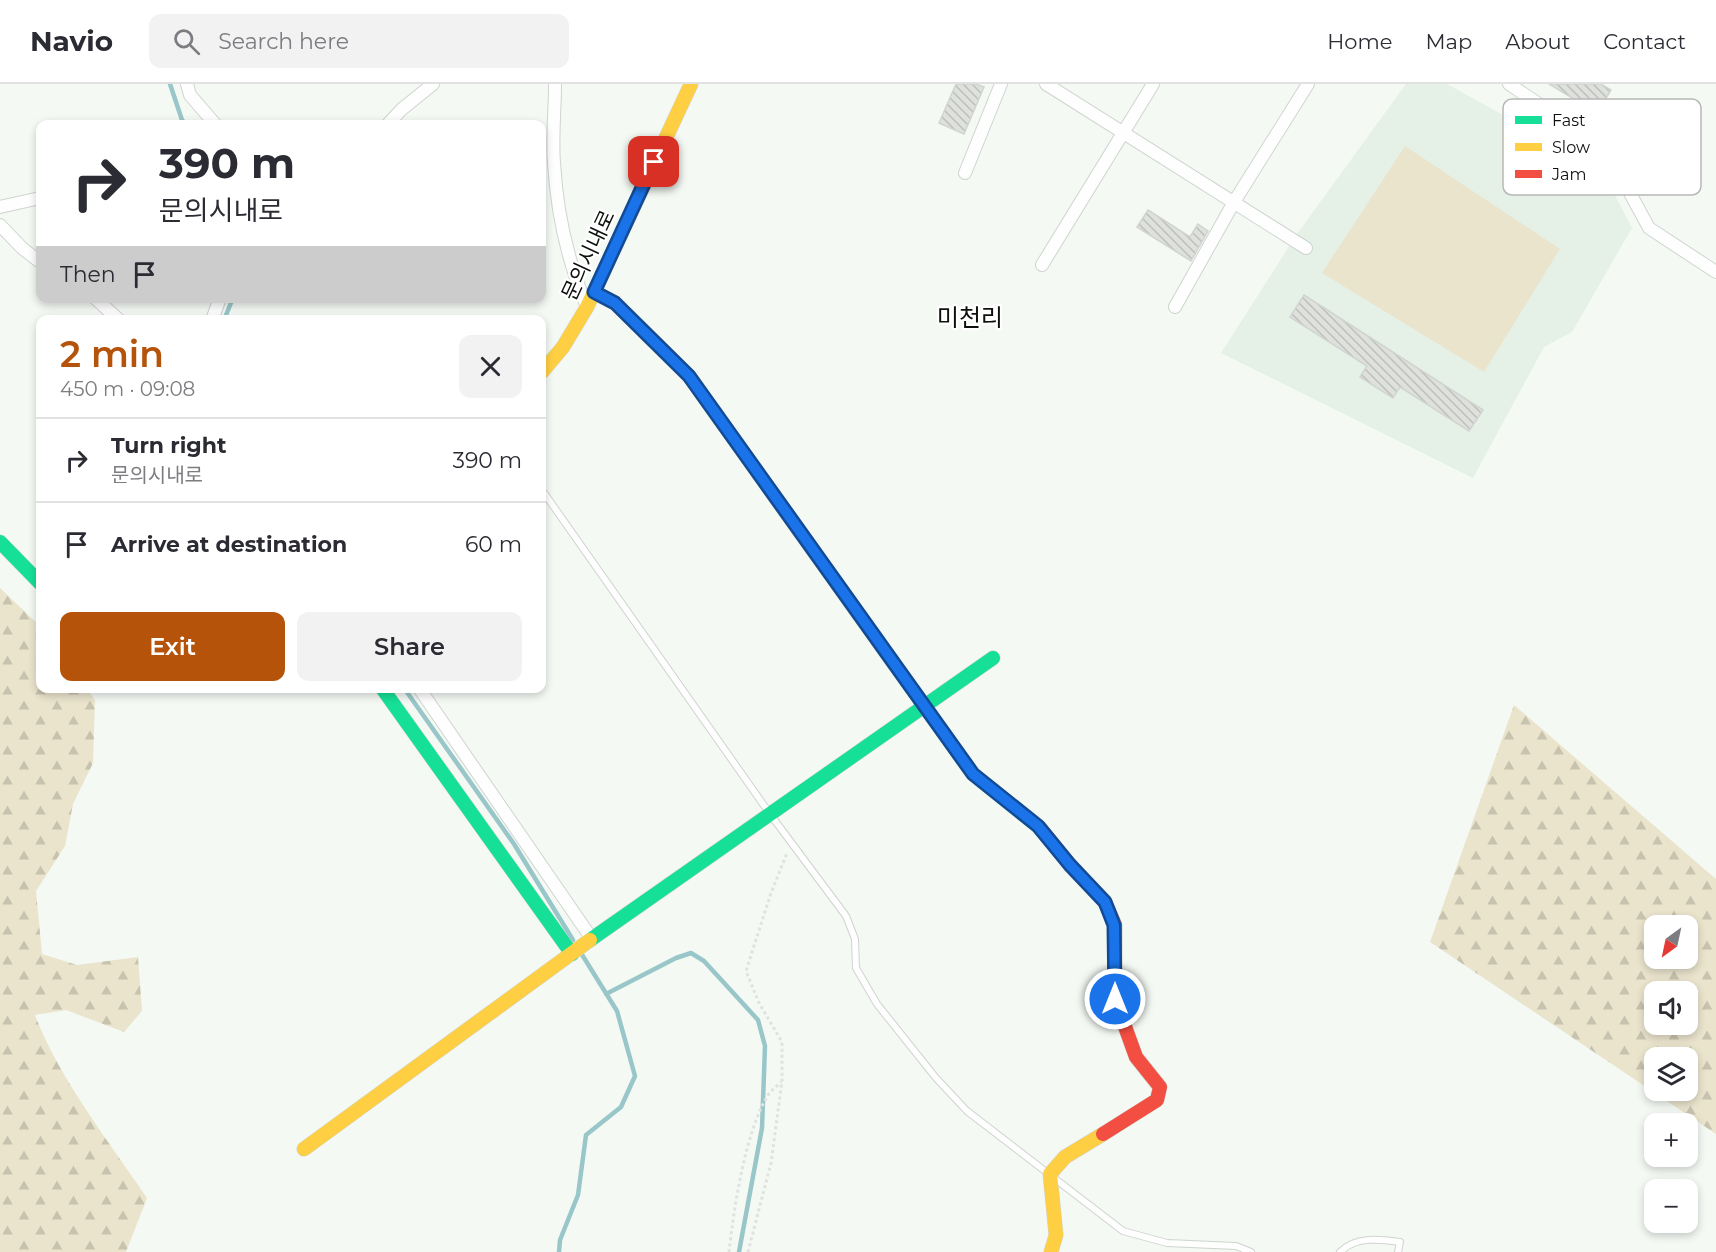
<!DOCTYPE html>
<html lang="en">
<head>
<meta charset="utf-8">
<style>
	body { margin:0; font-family:Montserrat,"Noto Sans KR",sans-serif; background:#f2f2f3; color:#2b2b33; height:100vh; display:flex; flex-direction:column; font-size:22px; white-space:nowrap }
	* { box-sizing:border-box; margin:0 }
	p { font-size:20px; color:#7c7c81 }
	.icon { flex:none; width:33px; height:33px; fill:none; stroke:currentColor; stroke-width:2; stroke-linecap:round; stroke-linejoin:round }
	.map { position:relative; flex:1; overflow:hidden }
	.details { position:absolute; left:36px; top:231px; width:510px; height:378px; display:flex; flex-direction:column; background:#fff; border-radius:12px; box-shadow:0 3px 9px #0003 }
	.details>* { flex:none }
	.top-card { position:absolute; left:36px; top:36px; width:510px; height:183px; border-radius:12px; box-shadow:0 3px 9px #0003; background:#fff; color:#2b2b33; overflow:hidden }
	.needle { width:39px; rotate:213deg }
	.tools { position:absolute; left:1644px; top:831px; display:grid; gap:12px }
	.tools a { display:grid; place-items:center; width:54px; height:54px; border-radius:12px; background:#fff; box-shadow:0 3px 9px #0003; font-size:30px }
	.pin { position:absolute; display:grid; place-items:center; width:51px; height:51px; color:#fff; margin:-26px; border-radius:12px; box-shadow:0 3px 9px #0006 }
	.me { position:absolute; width:66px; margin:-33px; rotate:0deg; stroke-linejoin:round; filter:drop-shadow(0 0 4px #0008) }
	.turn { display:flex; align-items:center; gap:21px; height:126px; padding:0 24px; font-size:27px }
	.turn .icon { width:78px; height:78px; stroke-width:2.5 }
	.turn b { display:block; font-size:42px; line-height:51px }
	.then { display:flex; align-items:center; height:57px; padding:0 24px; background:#0003; gap:12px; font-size:22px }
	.round { display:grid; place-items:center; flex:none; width:63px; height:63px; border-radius:12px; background:#f2f2f3 }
	.head { display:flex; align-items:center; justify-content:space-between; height:102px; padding:0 24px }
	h1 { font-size:36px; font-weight:600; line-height:45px; color:#b45309 }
	.button { display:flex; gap:12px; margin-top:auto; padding:12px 24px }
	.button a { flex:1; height:69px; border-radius:12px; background:#b45309; color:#fff; font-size:24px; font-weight:600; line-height:69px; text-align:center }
	.button a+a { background:#f2f2f3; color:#2b2b33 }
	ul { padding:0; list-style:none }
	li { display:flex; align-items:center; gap:18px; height:84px; padding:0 24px; border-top:2px solid #e1e1e2 }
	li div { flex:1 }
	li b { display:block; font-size:22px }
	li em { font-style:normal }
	header { display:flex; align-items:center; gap:36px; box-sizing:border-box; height:84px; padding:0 30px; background:#fff; border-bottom:2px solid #e1e1e2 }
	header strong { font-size:28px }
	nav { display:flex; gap:33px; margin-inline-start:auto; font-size:21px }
	.search { width:420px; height:54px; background:#f2f2f3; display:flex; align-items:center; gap:15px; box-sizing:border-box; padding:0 21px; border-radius:12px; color:#7c7c81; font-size:22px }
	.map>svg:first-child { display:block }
</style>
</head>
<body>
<header>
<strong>Navio</strong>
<div class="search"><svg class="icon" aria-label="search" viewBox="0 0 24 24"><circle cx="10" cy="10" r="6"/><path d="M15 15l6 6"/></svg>Search here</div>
<nav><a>Home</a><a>Map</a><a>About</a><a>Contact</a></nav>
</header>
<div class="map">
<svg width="1716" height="1168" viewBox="0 0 1716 1168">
	<defs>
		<pattern id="forest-firs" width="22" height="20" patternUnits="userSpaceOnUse" patternTransform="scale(1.5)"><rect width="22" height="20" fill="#eae4cd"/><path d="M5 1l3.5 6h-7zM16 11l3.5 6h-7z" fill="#c8c3af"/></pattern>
		<pattern id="building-back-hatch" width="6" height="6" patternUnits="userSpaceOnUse" patternTransform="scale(1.5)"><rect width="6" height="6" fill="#dee1dc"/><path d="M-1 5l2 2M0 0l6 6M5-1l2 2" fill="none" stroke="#bdc0bc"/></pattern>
	</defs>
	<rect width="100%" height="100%" fill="#f4f9f4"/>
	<path fill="#e5f0e6" d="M1406,0H1447L1602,86L1632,144L1572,248L1544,263L1473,394L1221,269L1297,150Z"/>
	<path fill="#eae4cd" d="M1405,62L1560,165L1484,288L1322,189Z"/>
	<path fill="url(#forest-firs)" fill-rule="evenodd" d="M0,504L40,542V604L87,605L95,616L93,679L73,720L65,762L36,807L42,870L77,881L138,873L142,927L124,948L66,926L35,931C58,993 110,1059 147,1114L126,1168H0Z
		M1514,621L1716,795V1050L1430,858ZM1654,842H1688V874H1654ZM1654,908H1688V940H1654ZM1654,974H1688V1006H1654Z"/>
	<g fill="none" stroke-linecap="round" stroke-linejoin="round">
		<path stroke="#99c6c9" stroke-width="4.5" d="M170,0L182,36L186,40
			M224,236L233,214
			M404,604L514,760L573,856
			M606,910L676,874L691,869L704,877L758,936L765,962L762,1044L739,1168
			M559,1168L560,1156L578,1111L586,1051L621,1023L635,992L617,927L581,869"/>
	</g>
	<path fill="url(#building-back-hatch)" stroke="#d1d4d0" stroke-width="1.5" d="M956,0H976L984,3L964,50L939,39Z
		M1549,0H1601L1611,6L1597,29Z
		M1148,126L1190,153L1198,140L1208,147L1191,177L1137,143Z
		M1304,211L1483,326L1469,347L1400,303L1393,314L1360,293L1367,282L1290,233Z"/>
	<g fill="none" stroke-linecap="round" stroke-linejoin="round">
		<defs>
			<path id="lane" d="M542,406L770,730L846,832L855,855L856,884L877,920L936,994L967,1027L1123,1147L1167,1159L1236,1162L1251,1168
				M1340,1168C1356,1152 1379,1155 1400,1158L1398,1168"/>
			<path id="street" d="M187,0L190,11L215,40
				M555,0C555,26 552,53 554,79C557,130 567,176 587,223
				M1046,0L1306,164
				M1509,0L1582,49L1620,78L1631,111L1649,144L1716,188
				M388,40L402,25L433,0
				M965,89L1001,0
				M0,123L40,114
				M0,141L22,164L40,178
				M1042,181L1153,0
				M95,214L119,236
				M1175,223L1234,118L1308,0
				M212,236L220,214
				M419,604L592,855"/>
			<path id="fast" d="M0,458L40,499
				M882,563L973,690L1040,744
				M382,604L572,870
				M590,856L993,574"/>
			<path id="slow" d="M594,208L615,219L689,292L882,563
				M542,288L563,263L587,223L691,0
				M304,1065L590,856
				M1051,1168L1056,1151L1050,1090L1065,1073L1103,1050"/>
			<path id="jam" d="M1040,744L1070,781L1105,818L1115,841V915L1136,973L1160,1003L1157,1016L1103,1050"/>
		</defs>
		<use href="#lane" stroke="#cfd4cf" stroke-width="8"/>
		<use href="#street" stroke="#cfd4cf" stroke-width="14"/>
		<use href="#fast" stroke="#cfd4cf" stroke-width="15"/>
		<use href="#slow" stroke="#cfd4cf" stroke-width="15"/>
		<use href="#jam" stroke="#cfd4cf" stroke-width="15"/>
		<path stroke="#e0e2e0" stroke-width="3" stroke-dasharray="3 3" stroke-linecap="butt" d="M729,1168C734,1123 745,1049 768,1011C772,1006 777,1002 781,998
			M748,1168L771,1079L782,997V958L759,919L746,887L771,809L787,769"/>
		<use href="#lane" stroke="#fdfefd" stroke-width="6"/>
		<use href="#street" stroke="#fdfefd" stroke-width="12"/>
		<use href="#fast" stroke="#16e098" stroke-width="14"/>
		<use href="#slow" stroke="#ffcf43" stroke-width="14"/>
		<use href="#jam" stroke="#f24e42" stroke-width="14"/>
	</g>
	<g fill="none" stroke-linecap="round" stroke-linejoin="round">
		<defs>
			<path id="route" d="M654,78L594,208L615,219L689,292L973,690L1038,742L1070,781L1105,818L1114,841L1115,915"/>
		</defs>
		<use href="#route" stroke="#114b97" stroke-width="15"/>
		<use href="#route" stroke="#1a73e8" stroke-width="10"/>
	</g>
	<g text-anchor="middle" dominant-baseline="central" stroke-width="4.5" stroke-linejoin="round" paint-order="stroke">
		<g font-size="21" fill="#0d100d" stroke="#fff">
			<text transform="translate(588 171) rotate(-65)">문의시내로</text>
		</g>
		<g font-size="24" fill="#0d100d" stroke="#fff">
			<text x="970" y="233">미천리</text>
		</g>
	</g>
	<rect x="1503" y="15" width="198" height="96" rx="9" fill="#fff" stroke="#b6b7b6" stroke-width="1.5"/>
	<rect x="1515" y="32" width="27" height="8" fill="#16e098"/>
	<rect x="1515" y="59" width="27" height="8" fill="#ffcf43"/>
	<rect x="1515" y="86" width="27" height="8" fill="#f24e42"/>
	<g font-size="16" fill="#0d100d">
		<text x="1552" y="42">Fast</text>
		<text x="1552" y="69">Slow</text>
		<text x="1552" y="96">Jam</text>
	</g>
</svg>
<div class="tools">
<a><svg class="needle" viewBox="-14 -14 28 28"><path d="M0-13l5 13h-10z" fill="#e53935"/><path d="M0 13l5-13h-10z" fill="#7c7c81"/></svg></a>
<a><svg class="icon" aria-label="sound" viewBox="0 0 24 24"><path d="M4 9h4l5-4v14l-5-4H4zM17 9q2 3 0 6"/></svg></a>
<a><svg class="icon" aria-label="layers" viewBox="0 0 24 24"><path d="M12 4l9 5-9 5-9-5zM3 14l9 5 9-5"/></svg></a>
<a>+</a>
<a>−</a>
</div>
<div class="pin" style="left:654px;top:78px;background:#d93025"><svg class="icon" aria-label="arrive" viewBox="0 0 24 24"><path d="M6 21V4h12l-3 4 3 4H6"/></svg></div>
<svg class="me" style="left:1115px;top:915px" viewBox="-20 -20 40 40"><circle r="17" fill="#1a73e8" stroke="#fff" stroke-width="3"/><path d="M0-11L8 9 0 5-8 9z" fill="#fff"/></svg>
<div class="top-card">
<div class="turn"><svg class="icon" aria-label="right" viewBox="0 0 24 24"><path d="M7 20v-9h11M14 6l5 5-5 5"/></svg><div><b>390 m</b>문의시내로</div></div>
<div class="then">Then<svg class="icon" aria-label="arrive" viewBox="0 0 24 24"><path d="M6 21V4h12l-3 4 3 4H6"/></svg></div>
</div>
<section class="details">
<div class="head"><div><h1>2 min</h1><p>450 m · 09:08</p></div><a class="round"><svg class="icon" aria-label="close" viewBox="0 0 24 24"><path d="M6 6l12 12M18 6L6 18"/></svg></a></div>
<ul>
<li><svg class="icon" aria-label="right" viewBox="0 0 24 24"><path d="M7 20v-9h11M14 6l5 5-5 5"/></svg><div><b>Turn right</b><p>문의시내로</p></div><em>390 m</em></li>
<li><svg class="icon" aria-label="arrive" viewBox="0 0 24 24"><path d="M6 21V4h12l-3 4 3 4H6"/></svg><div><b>Arrive at destination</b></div><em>60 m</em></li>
</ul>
<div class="button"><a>Exit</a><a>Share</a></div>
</section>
</div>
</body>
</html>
